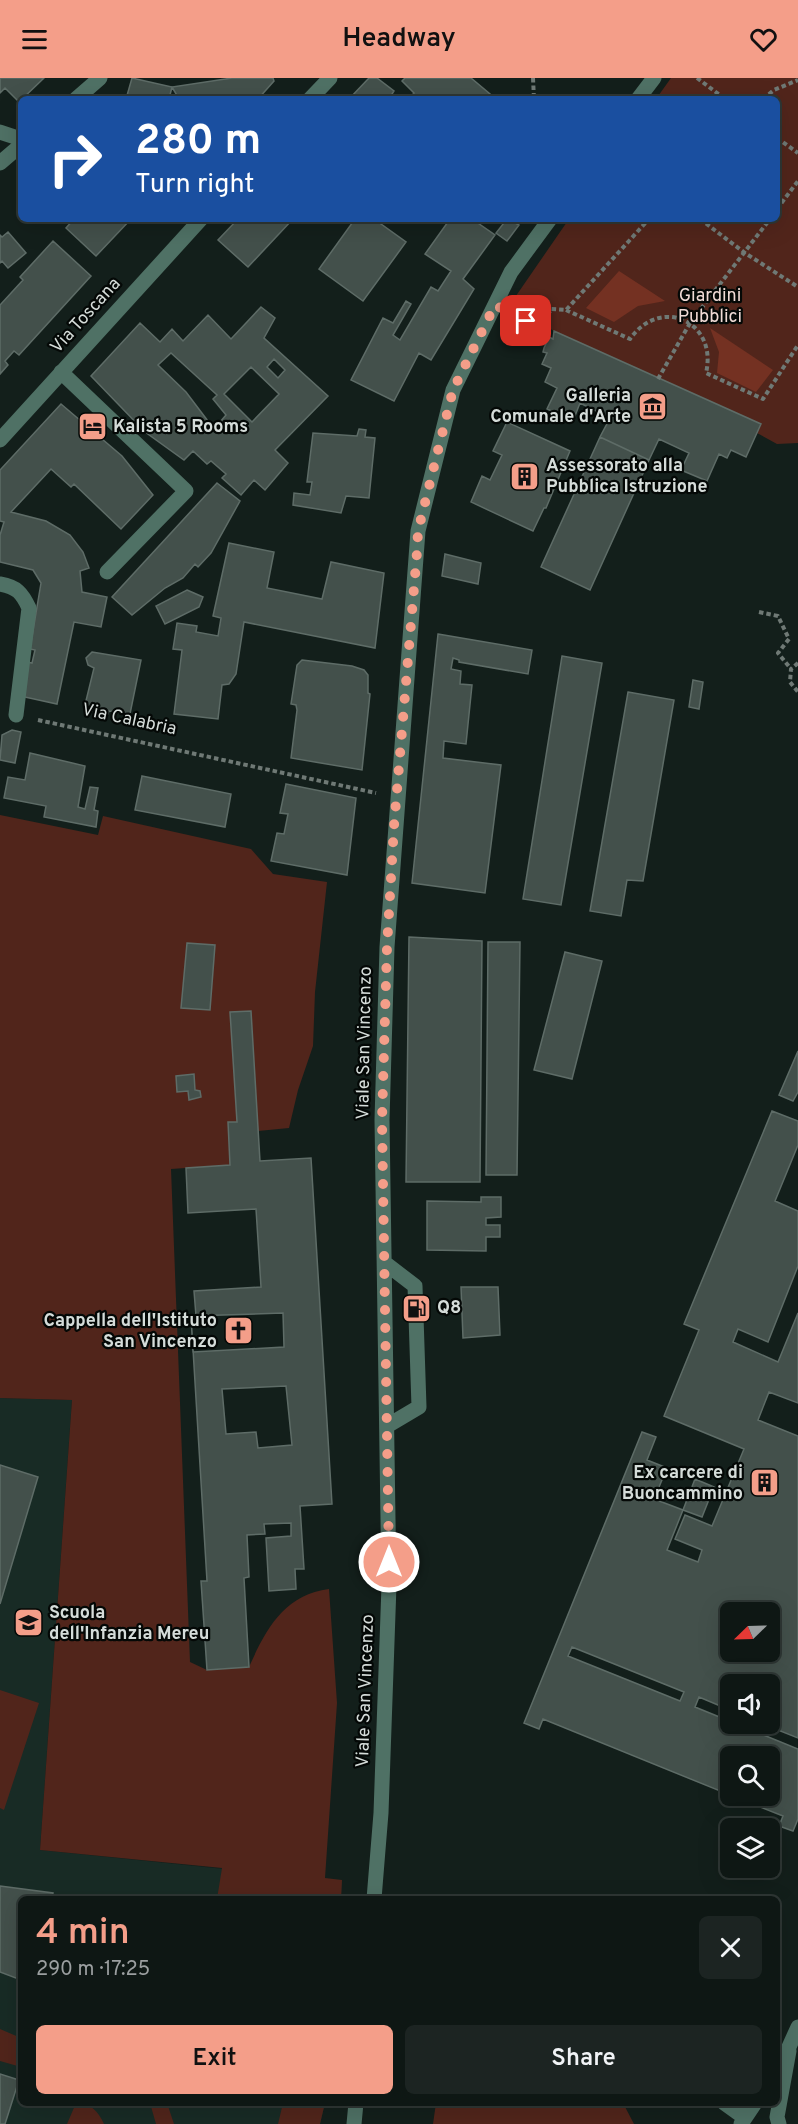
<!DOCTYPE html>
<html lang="en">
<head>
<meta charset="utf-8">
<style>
	body { margin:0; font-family:Overpass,sans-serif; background:#1c2422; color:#f1f3f6; height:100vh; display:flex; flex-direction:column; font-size:22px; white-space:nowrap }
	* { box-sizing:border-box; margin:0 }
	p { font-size:20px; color:#9b9fa0 }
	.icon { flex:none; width:33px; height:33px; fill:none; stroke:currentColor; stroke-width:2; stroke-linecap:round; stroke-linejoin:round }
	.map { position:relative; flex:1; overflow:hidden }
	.sheet { position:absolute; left:18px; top:1818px; width:762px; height:210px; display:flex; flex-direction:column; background:#0e1714; border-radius:9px; box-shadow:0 6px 24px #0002,0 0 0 2px #2e3634 }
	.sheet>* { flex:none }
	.hud { position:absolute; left:18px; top:18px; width:762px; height:126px; border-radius:9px; box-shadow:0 6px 24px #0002,0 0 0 2px #2e3634; background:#1a4fa0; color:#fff; overflow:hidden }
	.needle { width:39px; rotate:247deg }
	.fabs { position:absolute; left:720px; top:1524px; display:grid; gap:12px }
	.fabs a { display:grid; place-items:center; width:60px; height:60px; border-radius:9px; background:#0e1714; box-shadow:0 6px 24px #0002,0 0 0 2px #2e3634; font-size:30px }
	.pin { position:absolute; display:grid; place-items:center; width:51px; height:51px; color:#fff; margin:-26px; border-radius:12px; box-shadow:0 3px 9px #0006 }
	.me { position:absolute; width:66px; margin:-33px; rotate:0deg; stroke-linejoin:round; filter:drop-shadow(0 0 4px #0008) }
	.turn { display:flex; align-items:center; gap:21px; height:126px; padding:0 18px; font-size:27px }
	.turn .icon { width:78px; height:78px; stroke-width:2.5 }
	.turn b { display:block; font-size:42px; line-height:51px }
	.round { display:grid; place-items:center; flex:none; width:63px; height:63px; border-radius:9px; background:#1c2422 }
	.summary { display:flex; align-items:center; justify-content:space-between; height:102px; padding:0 18px }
	h1 { font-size:36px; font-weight:600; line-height:45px; color:#f49e89 }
	.primary-button { display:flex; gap:12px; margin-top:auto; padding:12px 18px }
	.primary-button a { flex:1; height:69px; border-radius:9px; background:#f49e89; color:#111; font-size:24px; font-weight:600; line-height:69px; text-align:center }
	.primary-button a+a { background:#1c2422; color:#f1f3f6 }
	header { display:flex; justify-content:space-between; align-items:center; height:78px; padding:0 18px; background:#f49e89; color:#111; font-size:27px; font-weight:600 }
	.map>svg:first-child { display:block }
</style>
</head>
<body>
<header><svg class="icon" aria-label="menu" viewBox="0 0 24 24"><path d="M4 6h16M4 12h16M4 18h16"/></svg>Headway<svg class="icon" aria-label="heart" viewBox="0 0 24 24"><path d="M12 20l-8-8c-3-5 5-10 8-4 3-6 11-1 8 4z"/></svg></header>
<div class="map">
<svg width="798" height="2046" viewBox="0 0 798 2046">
	<rect width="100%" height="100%" fill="#131f1b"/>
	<path fill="#182b25" d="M0,1320L72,1322L40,1772L342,1803L341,1821H21V2025H325L320,2046H0Z"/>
	<path fill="#51251b" d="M671,0H798V365L777,366L757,355L760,347L554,253L509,228L569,141H777V21H656Z
		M0,737L98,757L103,738L251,771L273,796L327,804L315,914L313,968L298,1012L289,1050L258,1053L230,935L237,1044H228L230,1087L171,1091L190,1584L207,1592L249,1589C266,1551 284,1517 329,1511L337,1625L325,1800L342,1802L341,1821H217L222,1790L40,1772L72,1322L0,1320Z
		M0,1612L39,1625L4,1732L0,1730Z
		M0,1951L21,1960V1989L0,1983Z
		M76,2025C91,2025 98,2033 104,2046H67Z
		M150,2025H176L168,2028L174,2046H156Z
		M283,2025H325L320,2046H278Z
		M436,2025H623L634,2046H433Z"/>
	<path fill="#743122" d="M619,193L665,223L638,228L614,244L586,230Z
		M710,250L773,292L756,314L717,295L719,274Z"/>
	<path fill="#43504b" stroke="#5e6c67" stroke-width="1.5" fill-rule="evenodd" d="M0,0H44L19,24L5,10L0,15Z
		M132,0L172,9L169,21H126Z
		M232,0H273L274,3L258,21H179L172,9Z
		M369,0H377L394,13L389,21H349Z
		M405,0H471L496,21H408L414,15L402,3Z
		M74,141H131L96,178L66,150Z
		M238,141H293L248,189L218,162Z
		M355,141H374L406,164L363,223L319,191Z
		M450,141H472L495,157L463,201L474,211L431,282L419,275L394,323L351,302L383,240L393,245L406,223L411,226L393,257L400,262L431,209L438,213L451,193L425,176Z
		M507,141L519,147L507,163L496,155Z
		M8,154L26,175L8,190L2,183L0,185V157L2,159Z
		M53,163L91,198L19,277L14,273L5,283L8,287L0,296V227L23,202L20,199Z
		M261,229L275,240L264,260L328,318L275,372L288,385L265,412L254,402L241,417L222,400L226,396L211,383L207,386L193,373L184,382L145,354L91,298L140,245L160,264L172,251L183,263L208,237L231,261ZM171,275L217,317L213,321L226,337L214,351L186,314L158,287ZM274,281L285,292L278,300L267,289ZM251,289L279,316L252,344L224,316Z
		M554,253L761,346L746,379L731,372L727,380L719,376L707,403L681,392L689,375L659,361L649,382L600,359L610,340L580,325L573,343L547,331L557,310L545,304L551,290L542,286L547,275L543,274L544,270L549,259L553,261Z
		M61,326L122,378L153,417L121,451L74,406L71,409L51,391L11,434L46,443L70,457L83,474L89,490L80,493L82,514L107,519L101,549L74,544L57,626L20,618L27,584L32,585L35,572L30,571L41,505L33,492L0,484V457L4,444L0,443V392Z
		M507,344L570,373L546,430H544L533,453L471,424L482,398L490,402L502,377L493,373Z
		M359,351L366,352L365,359L375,360L369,420L346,418L341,435L293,427L294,415L310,417L312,404H307L313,355L357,358Z
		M600,359L649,382L590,512L541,489Z
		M217,405L240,423L211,475L198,489L195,486L183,500L165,510L132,537L112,519Z
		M229,465L274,474L267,510L322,521L331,484L384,495L375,570L244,544L236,596L229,606L222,607L218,641L174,636L182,572L173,571L177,545L197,548L196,554L218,558L221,540L213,538Z
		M445,476L481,485L478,506L442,498Z
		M187,512L203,519L199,529L165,546L156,528Z
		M438,556L532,572L528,596L459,584V582L453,580L451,591L461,593L460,606L472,607L466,666L444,663L443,680L501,687L485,815L412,805Z
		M92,574L141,582L130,636L109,633L108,636L84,631L94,590L88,587L86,580Z
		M562,578L602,585L561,827L523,821Z
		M302,582L352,588L364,592L368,597V615L370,616L362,692L291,680L297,632L296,627L291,626L297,587Z
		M693,602L703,604L699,631L689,629Z
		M628,614L674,622L643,803L627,802L621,838L590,833Z
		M12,652L21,654L15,685L0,682L2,657Z
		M30,675L85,688L78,729L85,731L90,709L98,710L94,732L98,733L96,749L44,739L46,728L4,720L8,699L25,702Z
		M142,698L231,716L225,749L135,732Z
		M286,706L356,720L347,797L271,783L277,755L284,756L288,736L280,735Z
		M409,859L482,863L480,1104H406Z
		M488,864H520L517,1097H486Z
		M187,865L215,867L210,932L181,930Z
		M565,874L602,883L572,1001L534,992Z
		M251,933L260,1083L311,1080L332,1426L300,1428L304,1491H295L296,1511L269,1513L266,1460L291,1458V1445L264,1446L265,1456L247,1457L249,1499L244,1500L249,1589L207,1592L201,1503H207L191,1238H196L194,1213L261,1209L256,1131L188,1135L186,1090L230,1087L228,1044H237L230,934ZM286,1308L292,1367L258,1370L256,1354L226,1356L222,1311Z
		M798,973V1014L793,1023L779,1017Z
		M194,996L195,1012L200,1013L201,1019L189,1022L188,1013L177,1014L176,998Z
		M772,1033L798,1043V1067L775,1123L798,1133V1188L768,1264L738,1251L733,1264L778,1284L798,1235V1325L769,1314L758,1342L798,1358V1660L763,1646H770V1606H730V1632L699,1619L695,1629L798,1671V1741L793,1753L779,1748L783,1738L732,1718H770V1678H730V1717L543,1641L539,1651L524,1645L642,1354L656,1359L647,1382L667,1390L654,1421L683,1432L667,1472L698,1484L702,1472L675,1461L685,1437L712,1448L744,1371L664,1338L699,1252L684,1246ZM730,1534H770V1574H730ZM572,1569L684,1614L680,1623L568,1578Z
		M481,1119H501V1139L486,1140V1147H500V1159H486V1173L427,1172V1123L481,1124Z
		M461,1209H498L500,1257L463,1260Z
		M283,1235L284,1269L193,1274L191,1238Z
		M0,1387L38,1399L0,1526Z
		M695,1401L714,1409L702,1439L683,1432Z
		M0,1808L53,1815L52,1821H21V1902L0,1894Z
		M0,1996L19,2002L5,2046H0Z"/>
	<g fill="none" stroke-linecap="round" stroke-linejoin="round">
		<path stroke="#6f7975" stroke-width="4" stroke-dasharray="4.5 3" stroke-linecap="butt" d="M533,0L534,21
			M697,0L725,21
			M763,21L774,12L798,2
			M777,60L798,75
			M777,131L798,103
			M700,141L745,175L798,209
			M566,232L630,261C661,217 718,244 706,295L763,321L798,267
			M515,237L541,251L551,231L566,232L649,141
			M658,301L690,245L770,141
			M759,534L778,538L789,561L778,575L791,591
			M798,585L791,591L790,604L798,614
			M38,642L376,715"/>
		<path stroke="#4f7165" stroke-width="15" d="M76,21L100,0
			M310,21L330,0
			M638,21L654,0
			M0,54L21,61
			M0,85L21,67
			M61,294L186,413L107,494
			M0,362L201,141
			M0,506C17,509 22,515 29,530L16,637
			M385,1185L415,1208L419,1329L387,1348
			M374,1821L381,1735L389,1507L382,1042L387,869L418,453L453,312L511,194L550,141
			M784,1980L798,1949
			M724,2025L745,2040
			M354,2046L356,2025
			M741,2046L755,2025
			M779,2046L777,2039L789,1973"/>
	</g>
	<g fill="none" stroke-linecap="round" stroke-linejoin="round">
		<path stroke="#f49e89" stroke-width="10" stroke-dasharray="0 18" d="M389,1484L382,1042L387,869L394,748L417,474L418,453L453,312L495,227L526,243"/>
	</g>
	<defs>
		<symbol id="museum-square" viewBox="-11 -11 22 22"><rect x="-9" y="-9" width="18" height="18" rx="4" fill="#f49e89" stroke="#040806"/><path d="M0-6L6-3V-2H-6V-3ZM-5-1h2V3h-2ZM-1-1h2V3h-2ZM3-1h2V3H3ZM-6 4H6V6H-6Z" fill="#111"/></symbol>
		<symbol id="hotel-square" viewBox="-11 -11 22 22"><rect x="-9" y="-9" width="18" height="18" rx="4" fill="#f49e89" stroke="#040806"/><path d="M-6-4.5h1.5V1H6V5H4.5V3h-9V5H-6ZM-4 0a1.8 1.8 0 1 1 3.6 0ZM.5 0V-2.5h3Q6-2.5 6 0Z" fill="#111"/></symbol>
		<symbol id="building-square" viewBox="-11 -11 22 22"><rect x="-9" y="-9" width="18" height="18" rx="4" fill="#f49e89" stroke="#040806"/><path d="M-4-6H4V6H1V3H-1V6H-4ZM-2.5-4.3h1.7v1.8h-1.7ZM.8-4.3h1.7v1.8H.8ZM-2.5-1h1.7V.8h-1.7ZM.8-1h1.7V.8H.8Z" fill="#111"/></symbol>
		<symbol id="fuel-square" viewBox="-11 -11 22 22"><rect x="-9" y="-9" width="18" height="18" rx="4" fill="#f49e89" stroke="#040806"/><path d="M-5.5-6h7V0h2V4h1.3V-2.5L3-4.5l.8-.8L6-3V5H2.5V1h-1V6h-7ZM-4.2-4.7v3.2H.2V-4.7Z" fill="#111"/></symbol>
		<symbol id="church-square" viewBox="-11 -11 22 22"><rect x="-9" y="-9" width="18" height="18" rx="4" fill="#f49e89" stroke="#040806"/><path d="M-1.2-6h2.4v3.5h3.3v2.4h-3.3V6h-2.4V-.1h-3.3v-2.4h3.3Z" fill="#111"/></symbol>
		<symbol id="school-square" viewBox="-11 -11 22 22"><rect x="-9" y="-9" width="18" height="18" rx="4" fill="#f49e89" stroke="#040806"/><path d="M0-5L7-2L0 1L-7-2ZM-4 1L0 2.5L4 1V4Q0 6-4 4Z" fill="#111"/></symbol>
	</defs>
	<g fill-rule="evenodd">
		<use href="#museum-square" x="636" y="312" width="33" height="33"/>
		<use href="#hotel-square" x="76" y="332" width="33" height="33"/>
		<use href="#building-square" x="508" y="382" width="33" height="33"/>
		<use href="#fuel-square" x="400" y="1214" width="33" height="33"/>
		<use href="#church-square" x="222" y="1236" width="33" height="33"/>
		<use href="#building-square" x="748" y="1388" width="33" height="33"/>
		<use href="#school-square" x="12" y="1528" width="33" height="33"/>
	</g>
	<g text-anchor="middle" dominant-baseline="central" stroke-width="4.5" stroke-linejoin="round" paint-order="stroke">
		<g font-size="18" fill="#f0dad5" stroke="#040806">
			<text x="710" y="218">Giardini<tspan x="710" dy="21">Pubblici</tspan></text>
		</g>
		<g font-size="18" fill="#d5dcd9" stroke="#040806">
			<text transform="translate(86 238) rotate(-48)">Via Toscana</text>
			<text transform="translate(129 642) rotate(12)">Via Calabria</text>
			<text transform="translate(365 965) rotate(-89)">Viale San Vincenzo</text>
			<text transform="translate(366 1613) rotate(-88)">Viale San Vincenzo</text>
		</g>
		<g font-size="18" font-weight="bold" fill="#d5dcd9" stroke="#040806" text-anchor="start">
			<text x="631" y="318" text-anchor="end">Galleria<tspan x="631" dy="21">Comunale d'Arte</tspan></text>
			<text x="113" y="349">Kalista 5 Rooms</text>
			<text x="546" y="388">Assessorato alla<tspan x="546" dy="21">Pubblica Istruzione</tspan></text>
			<text x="437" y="1230">Q8</text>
			<text x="217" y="1243" text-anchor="end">Cappella dell'Istituto<tspan x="217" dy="21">San Vincenzo</tspan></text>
			<text x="743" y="1395" text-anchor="end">Ex carcere di<tspan x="743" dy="21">Buoncammino</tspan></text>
			<text x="49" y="1535">Scuola<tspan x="49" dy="21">dell'Infanzia Mereu</tspan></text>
		</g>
	</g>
</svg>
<div class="fabs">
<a><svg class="needle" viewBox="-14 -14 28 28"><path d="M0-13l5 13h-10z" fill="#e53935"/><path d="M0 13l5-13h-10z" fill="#9b9fa0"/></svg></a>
<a><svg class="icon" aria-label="sound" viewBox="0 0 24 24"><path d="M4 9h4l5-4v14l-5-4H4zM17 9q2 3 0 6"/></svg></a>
<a><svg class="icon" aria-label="search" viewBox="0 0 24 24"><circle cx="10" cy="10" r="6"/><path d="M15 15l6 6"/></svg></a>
<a><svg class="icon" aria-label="layers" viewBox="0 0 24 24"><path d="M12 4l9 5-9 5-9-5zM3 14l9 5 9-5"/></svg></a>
</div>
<div class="pin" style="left:526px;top:243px;background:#d93025"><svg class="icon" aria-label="arrive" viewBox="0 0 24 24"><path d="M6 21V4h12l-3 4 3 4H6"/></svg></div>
<svg class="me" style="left:389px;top:1484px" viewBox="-20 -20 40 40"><circle r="17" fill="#f49e89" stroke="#fff" stroke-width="3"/><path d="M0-11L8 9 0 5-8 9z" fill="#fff"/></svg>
<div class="hud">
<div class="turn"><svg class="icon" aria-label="right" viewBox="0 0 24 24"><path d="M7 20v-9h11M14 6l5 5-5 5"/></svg><div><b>280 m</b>Turn right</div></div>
</div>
<section class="sheet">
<div class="summary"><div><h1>4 min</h1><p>290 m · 17:25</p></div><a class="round"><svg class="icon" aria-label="close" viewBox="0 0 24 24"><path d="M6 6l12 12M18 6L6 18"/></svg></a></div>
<div class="primary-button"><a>Exit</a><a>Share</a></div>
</section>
</div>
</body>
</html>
